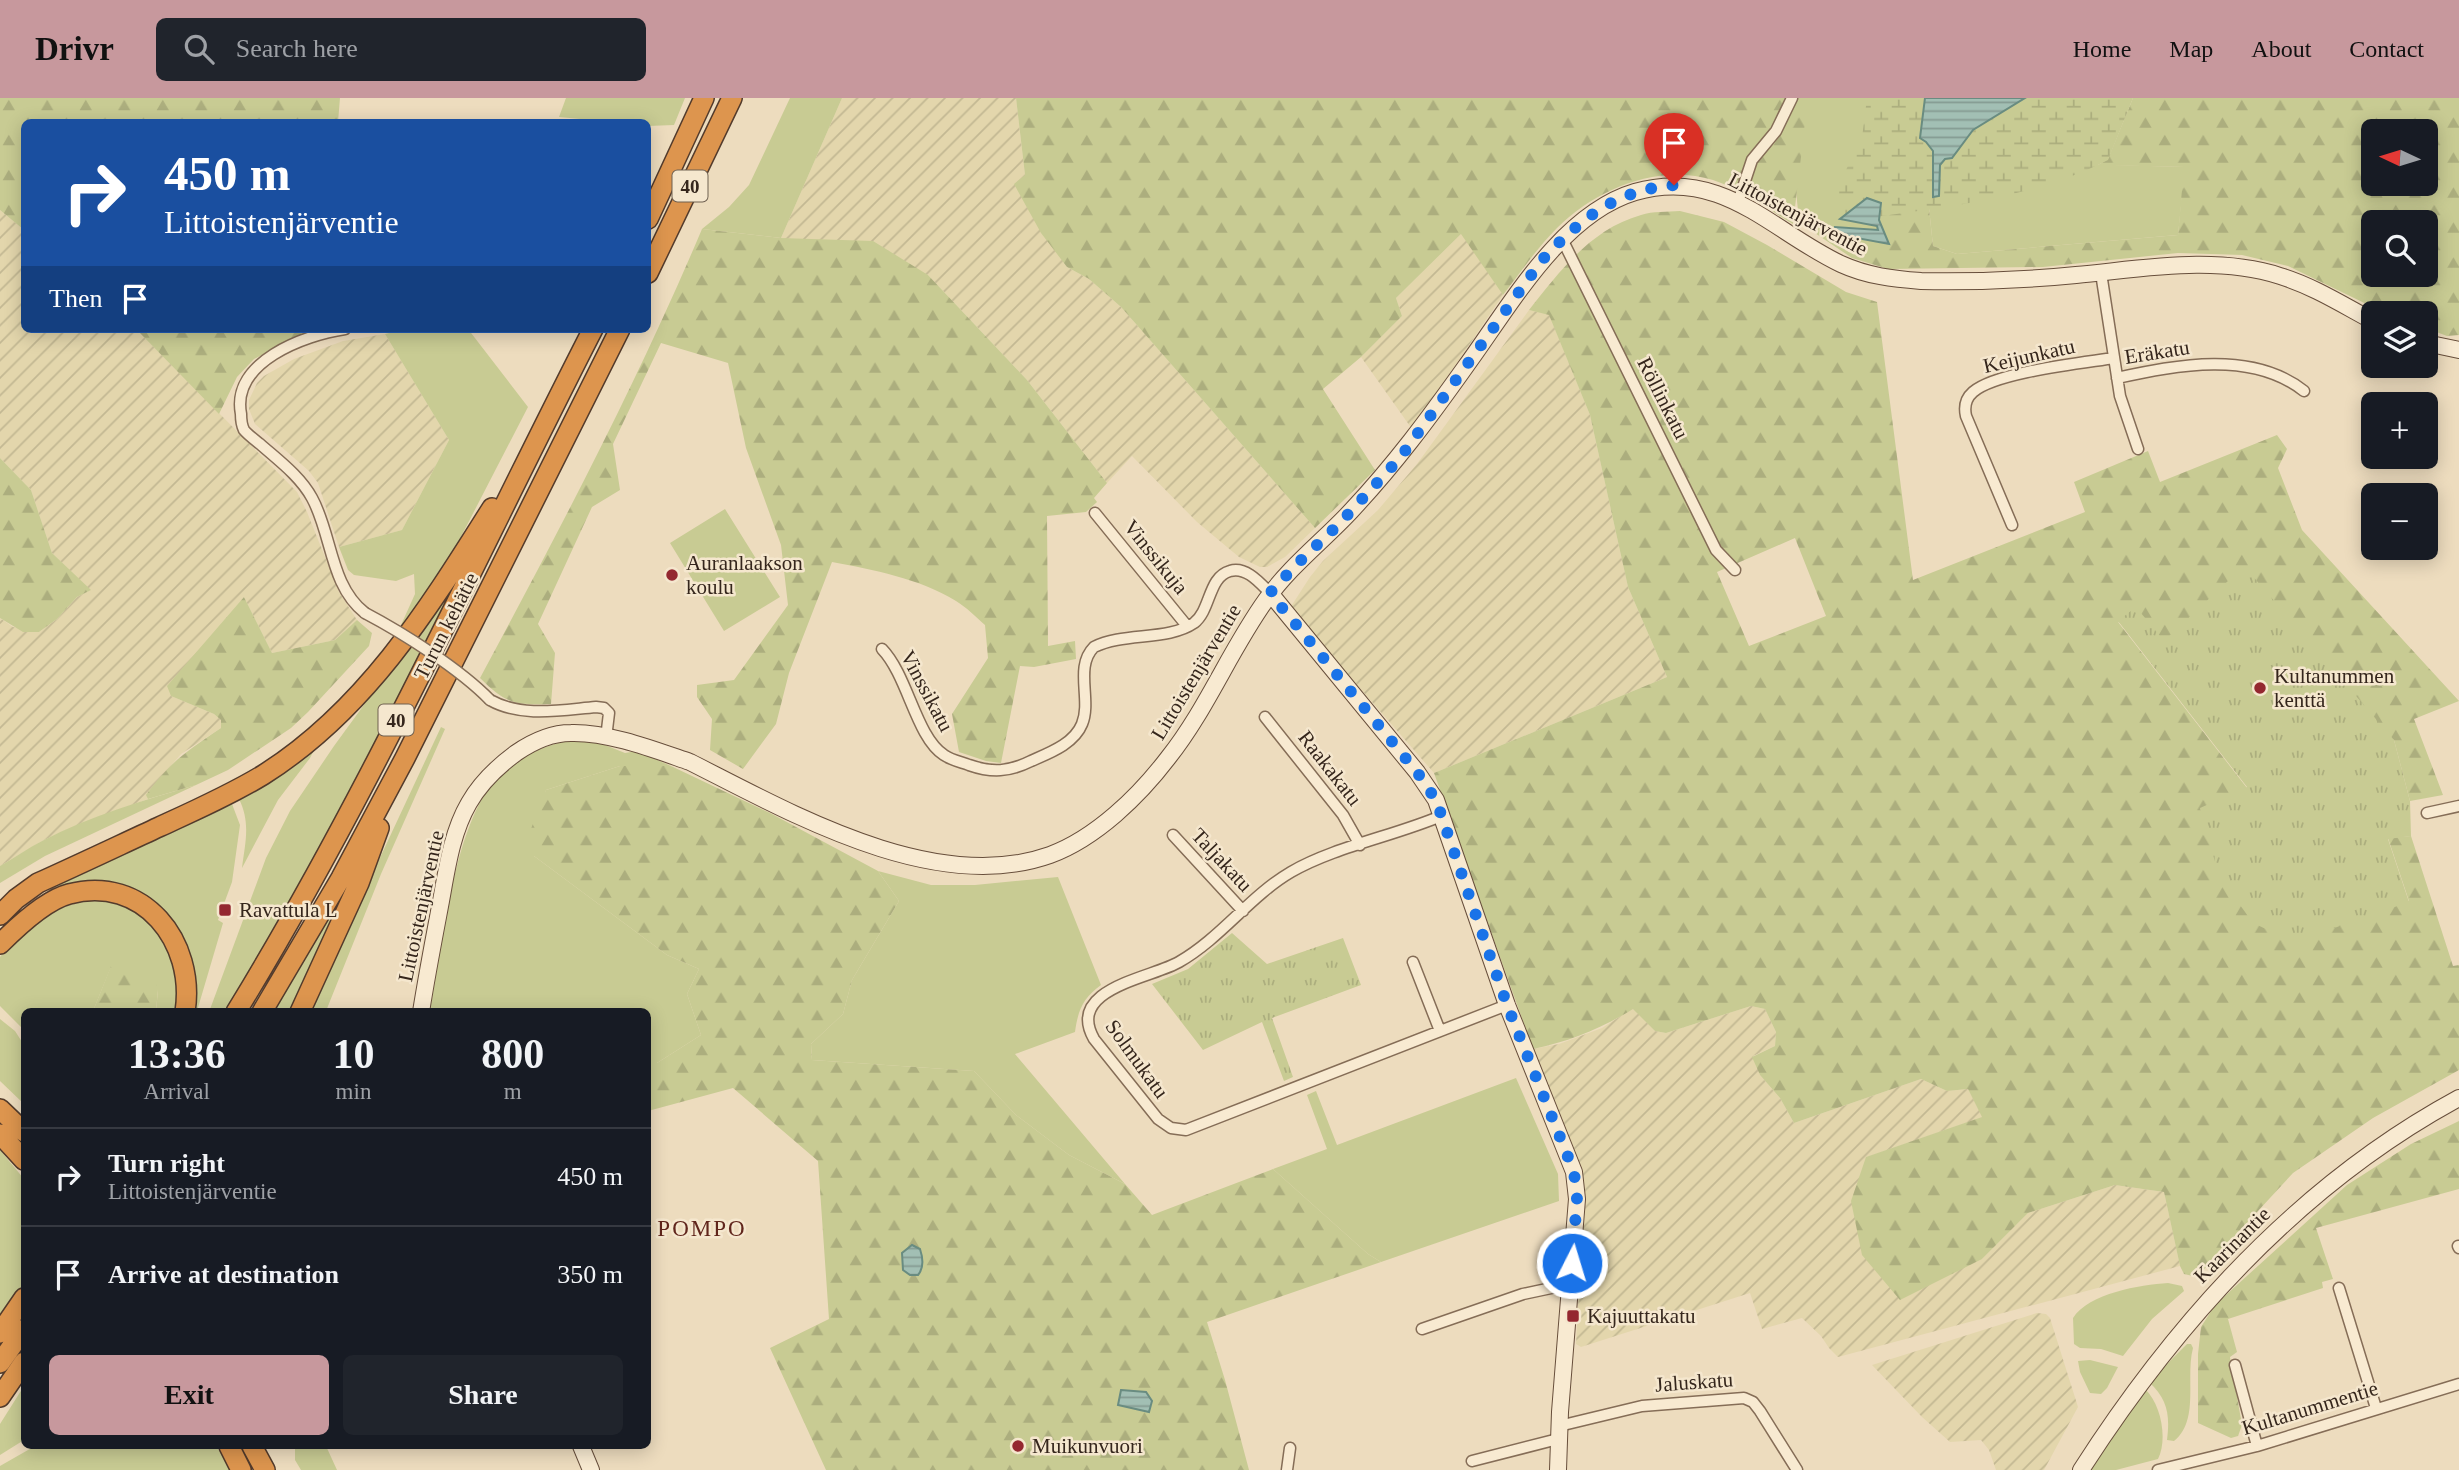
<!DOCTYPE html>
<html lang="en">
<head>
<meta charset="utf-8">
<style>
	body { margin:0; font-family:Georgia,serif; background:#20242c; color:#f1f3f6; height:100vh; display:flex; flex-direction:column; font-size:26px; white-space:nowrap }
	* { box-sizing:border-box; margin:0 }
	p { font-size:23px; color:#9ea1a6 }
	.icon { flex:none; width:38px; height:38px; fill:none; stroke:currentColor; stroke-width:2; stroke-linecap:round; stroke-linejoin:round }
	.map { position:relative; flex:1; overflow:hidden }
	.details { position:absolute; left:21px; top:910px; width:630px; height:441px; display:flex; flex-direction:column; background:#171b24; border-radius:10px; box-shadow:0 4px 18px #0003 }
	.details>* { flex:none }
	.hud { position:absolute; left:21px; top:21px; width:630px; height:214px; border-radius:10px; box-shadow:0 4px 18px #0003; background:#1a4fa0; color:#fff; overflow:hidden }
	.needle { width:46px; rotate:274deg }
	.controls { position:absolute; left:2361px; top:21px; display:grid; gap:14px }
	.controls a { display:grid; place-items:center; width:77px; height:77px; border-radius:10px; background:#171b24; box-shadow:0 4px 18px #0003; font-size:35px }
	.pin { position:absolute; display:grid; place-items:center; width:60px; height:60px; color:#fff; margin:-72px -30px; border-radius:50% 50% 50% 0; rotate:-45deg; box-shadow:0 0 7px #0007 }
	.pin .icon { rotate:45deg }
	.me { position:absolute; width:77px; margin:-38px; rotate:5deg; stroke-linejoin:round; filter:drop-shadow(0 0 5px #0008) }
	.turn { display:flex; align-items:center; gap:24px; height:147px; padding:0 28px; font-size:32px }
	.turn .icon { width:91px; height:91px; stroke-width:2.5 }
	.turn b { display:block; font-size:49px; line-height:60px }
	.then { display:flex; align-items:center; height:66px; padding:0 28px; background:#0003; gap:14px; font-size:26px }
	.eta { display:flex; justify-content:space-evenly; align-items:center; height:119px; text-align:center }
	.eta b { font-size:42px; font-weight:700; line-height:49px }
	.primary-button { display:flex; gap:14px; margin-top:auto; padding:14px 28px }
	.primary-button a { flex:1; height:80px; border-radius:10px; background:#c7989d; color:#111; font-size:28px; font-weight:700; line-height:80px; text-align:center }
	.primary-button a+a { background:#20242c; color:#f1f3f6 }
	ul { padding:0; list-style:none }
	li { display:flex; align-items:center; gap:21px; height:98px; padding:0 28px; border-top:2px solid #363941 }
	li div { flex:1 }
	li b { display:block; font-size:26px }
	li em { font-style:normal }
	header { display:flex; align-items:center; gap:42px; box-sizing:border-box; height:98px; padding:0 35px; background:#c7989d; color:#111 }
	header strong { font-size:33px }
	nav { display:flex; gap:38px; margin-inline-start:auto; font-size:24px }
	.search { width:490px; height:63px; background:#20242c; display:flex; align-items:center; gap:18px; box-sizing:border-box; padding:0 24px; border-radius:10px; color:#9ea1a6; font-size:26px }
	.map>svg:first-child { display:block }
</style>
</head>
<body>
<header>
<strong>Drivr</strong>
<div class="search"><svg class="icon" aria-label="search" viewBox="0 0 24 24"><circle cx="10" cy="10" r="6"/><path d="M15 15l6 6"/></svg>Search here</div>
<nav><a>Home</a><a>Map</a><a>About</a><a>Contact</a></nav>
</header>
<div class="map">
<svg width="2459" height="1372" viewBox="0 0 2459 1372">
	<defs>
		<pattern id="farmland-furrows" width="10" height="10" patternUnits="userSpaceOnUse" patternTransform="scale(1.75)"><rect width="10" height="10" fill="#e3d6ac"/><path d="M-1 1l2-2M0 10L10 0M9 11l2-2" fill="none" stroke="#c3b893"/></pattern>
		<pattern id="forest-firs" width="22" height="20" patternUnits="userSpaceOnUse" patternTransform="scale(1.75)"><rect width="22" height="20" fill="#c8cb93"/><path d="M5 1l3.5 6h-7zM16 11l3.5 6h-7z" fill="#acae7e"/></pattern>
		<pattern id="wetland-marsh" width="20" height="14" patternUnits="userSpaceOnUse" patternTransform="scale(1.75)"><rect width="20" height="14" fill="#c8cb93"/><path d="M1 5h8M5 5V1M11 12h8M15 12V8" fill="none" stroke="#acae7e"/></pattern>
		<pattern id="park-tufts" width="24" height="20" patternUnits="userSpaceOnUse" patternTransform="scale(1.75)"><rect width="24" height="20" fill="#c8cb93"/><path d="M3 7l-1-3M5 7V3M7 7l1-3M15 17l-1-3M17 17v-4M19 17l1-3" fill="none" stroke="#acae7e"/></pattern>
		<pattern id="water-rules" width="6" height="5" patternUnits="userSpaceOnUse" patternTransform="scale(1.75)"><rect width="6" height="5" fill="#a2bfb4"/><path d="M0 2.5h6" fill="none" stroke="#859b92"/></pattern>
	</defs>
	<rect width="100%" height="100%" fill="#eddcbe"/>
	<path fill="url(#farmland-furrows)" d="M842,0H1016L1025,77L1067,169L1089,181L1121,209L1315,430L1285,459L1267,469H1260L1239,459L1197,424L1132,358L1107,385L1027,282L928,177L781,140Z
		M0,112L24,132V231H136L297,394L307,414L339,494L357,522L335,542L272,555L244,499L171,598L214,616L221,622V630L181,656L147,696L148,701L75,728L42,743L0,768V520L13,529L39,534L57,521L77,499L90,492L52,455L31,392L0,360Z
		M1462,135L1503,197L1412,331L1361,259L1402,218L1396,200Z
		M1529,212L1549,216L1590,317L1628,489L1667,579L1434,675L1290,510L1310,479L1323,463L1378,412L1417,366Z
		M385,236L449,342L402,432L339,449L318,385L309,373L255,326L249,311V302L257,285L264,278L294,261L343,243Z
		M1751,908L1765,911L1776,934L1775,948L1753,958L1760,977L1780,1000L1794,1025L1921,981L1947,993L1968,991L1983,1019L1867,1059L1982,1161L2028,1115L2115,1087L2164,1094L2180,1168L1838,1259L1829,1250L1821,1238L1802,1220L1762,1231L1750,1195L1581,1249L1576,1246L1584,1097L1581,1080L1533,951L1559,946L1602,930L1633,910L1655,933L1666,935Z
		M2037,1215L2046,1216L2050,1220L2078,1309L2044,1372H1996L1989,1352L1981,1342L1950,1344L1922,1319L1872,1267Z"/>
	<path fill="#c8cb93" d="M566,0H685L674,27L648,28V24H612L559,19Z
		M790,0H842L781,140L702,131L729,109L749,87Z
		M1803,0H1925L1877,128L1879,132L1835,129L1834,133L1809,131L1800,124C1792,83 1797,41 1803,0Z
		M2081,66L2185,69L2178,137L1957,156L1933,148L1929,110Z
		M406,231H468L528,309L451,458L407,532L401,527L415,496L414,476L396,483L354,477L348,472L339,449L402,432L449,342L385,236Z
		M725,411L780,499L724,533L670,445Z
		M468,464C390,615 316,769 225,913L209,914L266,760L290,713L334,648Z
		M441,629L445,631L381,776L326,913L308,914Z
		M320,641L310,660L278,702L242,770C245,745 251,725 239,701Z
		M576,641L600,645L625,655L637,653L671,668H620L546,692L534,758L667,857L699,871L687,896L701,937L657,965H648V914H430C442,850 454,716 503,674C524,655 549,646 576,641Z
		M196,687L45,758L0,785V768C14,760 28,750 42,743C90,718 144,702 196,687Z
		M232,706L240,727L232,784L218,822L223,825L197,913H190L185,852L102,788L0,833L43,796L79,776Z
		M878,773L931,787H975L1058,779L1101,887C1083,900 1078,912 1075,934L1015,956L1125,1086L1069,1057L1016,1017L974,973L812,962L811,946L843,916L852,882L899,803Z
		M353,779L294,913L272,914Z
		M103,801L126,807L146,820L161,835L179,873L177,913H156L158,892L111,869L93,913L24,914V932L0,908V859C31,822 54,806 103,801Z
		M0,921L15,933L24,947V1006L0,983Z
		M1516,980L1558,1076L1559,1103L1381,1164L1368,1156L1273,1071L1327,1051L1307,997L1316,993L1337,1047Z
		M0,1052L24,1081V1186L0,1222Z
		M2168,1185L2182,1188L2184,1193L2152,1221L2123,1258L2101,1251L2080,1250L2074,1246L2073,1220C2089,1195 2140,1187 2168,1185Z
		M2187,1246H2191L2193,1250C2185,1279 2200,1322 2174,1343L2167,1342C2170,1317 2168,1302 2149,1284Z
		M2090,1262L2118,1269L2107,1290L2101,1296L2090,1295L2080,1274L2078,1263Z
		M24,1288V1342L0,1357V1326Z
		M2145,1291C2161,1306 2168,1341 2158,1361L2116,1372H2091Z
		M35,1348H215L223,1356L231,1372H0V1368Z
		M295,1348H326L337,1372H301L295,1362Z"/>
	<path fill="url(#forest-firs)" fill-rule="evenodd" d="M0,0H340L338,24H24V132L0,112Z
		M1016,0H1808L1793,126C1768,111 1741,91 1713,82C1658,65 1596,91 1557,130C1537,150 1520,175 1503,197L1461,136L1396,200L1402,218L1361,259L1323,291L1375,372L1315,430L1121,209L1089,181L1067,169L1041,135L1014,86L1025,77Z
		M2133,0H2459V237L2447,238L2426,230V215H2385L2288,168L2242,157L2178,155L2043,169L1888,171L1852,160L1809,131L1834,133L1835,136L1889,146L1879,122L1880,113L1929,110L1933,148L1957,156L2178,137L2184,69L2098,67L2108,61ZM2373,33H2426V86H2373ZM2373,124H2426V177H2373Z
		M1680,113L1724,124L1767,147L1846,194L1877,204L1913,482L2085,414L2074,384L2148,353L2160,384L2277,337L2287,351L2278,370L2302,432L2459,603L2414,621L2443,697L2410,703L2394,642L2118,524L2247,690L2200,711L2409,803L2388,740L2411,738L2453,868L2459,867V972L2373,1020L2293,1075L2197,1179L2184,1176L2180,1168L2164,1094L2115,1087L2028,1115L1982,1161L1900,1202L1862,1157L1851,1103L1866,1059L1982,1019L1968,991L1947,993L1921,981L1794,1025L1780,1000L1760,977L1752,959L1775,948L1776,934L1765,911L1751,908L1666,935L1655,933L1633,911C1600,931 1571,943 1533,951L1434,675L1667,579L1628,489L1590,317L1549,217L1529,212C1560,173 1591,131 1641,117C1653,113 1667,114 1680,113ZM1795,440L1826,518L1749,548L1717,474Z
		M702,131L781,140L873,143L928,177L1027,282L1107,385L1094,400L1097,404L1086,414L1047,418L1048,548L1075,543L1076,561L1034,569L1020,568L1001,665L986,663L959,654L952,616L988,560L985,527C976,519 966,509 956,503C918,480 874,472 832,464L789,575L776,626L743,671L710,652L712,621L697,599V587L734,582L788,507L781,447L746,350L728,265L661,245L613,346L620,392L592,409L538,526L555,555L551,606C515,607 506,606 480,580C559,433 637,285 702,131Z
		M136,231H314L254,261L237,279L219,316Z
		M0,360L31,392L52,455L91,492L77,499L57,521L39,534H23L0,520Z
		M244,499L272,555L335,542L357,522L372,535L369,548L308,614L291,630L228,672L196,687L148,701L146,697C171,663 187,653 221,630V622L214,616L171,598L167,588Z
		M620,668H671L770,715L878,773L899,803L852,882L843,916L811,946L812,962L974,973L1016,1017L1069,1057L1125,1086L1152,1117L1273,1071L1368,1156L1381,1164L1207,1224L1225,1282L1249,1372H826L770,1250L829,1221L818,1063L733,990L648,1013V965H657L701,937L687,896L699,871L667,857L534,758L529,736L546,692Z
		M118,865L127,866L156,883L158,892L156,913H93L111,868Z
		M2459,1023V1091L2316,1130L2333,1181L2322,1184L2323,1190L2228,1221L2237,1254L2230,1259L2242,1327L2238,1338L2231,1340L2198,1325V1256L2201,1229L2215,1207L2347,1087L2411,1046Z"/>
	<path fill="url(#wetland-marsh)" d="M1867,0H2133L2108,62C2028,103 1936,109 1848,123L1836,92L1862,40Z"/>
	<path fill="url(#park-tufts)" d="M2244,468L2394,642L2410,703L2411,738L2388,741L2409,804L2294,844L2253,825L2219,778L2200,710L2247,689L2118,523L2136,509L2164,543Z
		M1232,835L1267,866L1343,840L1361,887L1272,920L1293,979L1284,983L1262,924L1203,952L1152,886L1188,871Z"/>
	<path fill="url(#water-rules)" stroke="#698c81" stroke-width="2" d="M1925,0H2025L1973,32L1952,60L1945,61L1940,67L1939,98L1933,99V53L1926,44L1920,40Z
		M1867,100L1881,105L1879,122L1889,146L1835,136V129L1878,132L1877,128L1840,121Z
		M912,1147L920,1151C923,1160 924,1170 918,1177H910L903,1172L902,1155Z
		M1121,1292L1146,1294L1152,1303L1149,1314L1118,1307Z"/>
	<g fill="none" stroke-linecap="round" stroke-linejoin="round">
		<defs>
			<path id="street" d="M1738,104L1752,62L1776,33L1792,0
				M1562,141L1716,452L1735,472
				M2101,175L2120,298L2138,351
				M345,231C304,237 231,264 241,316C241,321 242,328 244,332C248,337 255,342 260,346C278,362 300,378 312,400C332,436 330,488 365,515
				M2117,280C2177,267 2252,252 2304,293
				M1095,415L1187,528
				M2012,427L1966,318C1964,309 1965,301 1973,294C1996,274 2083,265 2114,260
				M882,551C908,578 916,639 944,657C951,662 961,664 969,667C992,675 1009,674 1031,663C1049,655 1074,646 1082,626C1092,602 1074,569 1094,549C1124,534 1168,543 1194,525C1211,512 1208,479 1230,473C1246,468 1260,485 1270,495
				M490,602C522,620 561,612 596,609L604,610L609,615L606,640
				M1265,619L1343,717L1360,747
				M2427,715L2459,708
				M1441,718C1394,738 1334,749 1291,774C1250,798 1221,840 1179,864C1152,880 1065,890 1094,941L1158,1021L1171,1030L1186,1032L1507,907
				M1173,737L1243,813
				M1413,864L1440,933
				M2458,1148L2459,1150
				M2339,1190L2376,1310
				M1422,1231L1523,1196L1570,1186
				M2235,1267L2257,1348
				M1559,1328L1642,1308L1744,1300L1753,1304L1760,1313L1797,1372
				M1472,1363L1558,1341
				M1287,1372L1290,1350
				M2158,1372L2257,1348L2459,1286"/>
			<path id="secondary" d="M2426,245L2459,252
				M1270,495L1417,674L1436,702L1507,907L1574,1074L1577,1101L1560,1314L1558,1372
				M421,914C427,876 434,840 441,803C447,770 452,734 469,705C481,684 497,669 516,655C532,644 551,635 571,635C609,634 655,652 690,664C791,715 935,798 1050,757C1096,740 1139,698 1168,660C1207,611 1230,552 1266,502C1290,468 1323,443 1351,413C1395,366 1429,320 1466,268C1510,208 1561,116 1635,94C1722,69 1771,133 1841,166C1867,178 1894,181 1921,183C1973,184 2025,182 2076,177C2142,171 2215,157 2280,178C2313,188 2343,207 2373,223
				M581,1348L591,1372
				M2081,1372C2178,1221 2300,1086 2459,1000"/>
			<path id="highway" d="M648,121L704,0
				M648,175L732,0
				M0,817L16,801L38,785C78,767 118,748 159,729C194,713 230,697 263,677C366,612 429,510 492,410
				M0,846C16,830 46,802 69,796C143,776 196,844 185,914
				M236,914C370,695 476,459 593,231
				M262,914L341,780L405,660L620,231
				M300,914L359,785L379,730
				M0,1011L24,1034
				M0,1036L24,1062
				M0,1235L24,1200
				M0,1265L24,1231
				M0,1299L24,1264
				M229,1348L241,1372
				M252,1348L265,1372"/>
		</defs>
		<use href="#street" stroke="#856d57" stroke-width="13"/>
		<use href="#secondary" stroke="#674e3b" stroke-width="18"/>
		<use href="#highway" stroke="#533b2c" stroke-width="22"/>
		<use href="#street" stroke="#f8ead1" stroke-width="10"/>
		<use href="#secondary" stroke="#f8ead1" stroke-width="16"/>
		<use href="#highway" stroke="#dd954e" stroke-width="19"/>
		<defs>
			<path id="street-bridge" d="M365,515C403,535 460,571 490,602"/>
		</defs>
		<use href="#street-bridge" stroke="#856d57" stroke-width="13" stroke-linecap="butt"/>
		<use href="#street-bridge" stroke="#f8ead1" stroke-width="10"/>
	</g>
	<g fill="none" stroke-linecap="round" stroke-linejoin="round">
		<path stroke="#1a73e8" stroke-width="12" stroke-dasharray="0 21.6" d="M1572,1165L1577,1101L1574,1074L1507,907L1436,702L1417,674L1270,495L1296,467L1339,426L1400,360L1542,162C1582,120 1614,93 1674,87"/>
	</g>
	<g fill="#942830" stroke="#f5e7ce" stroke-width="2.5">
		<circle cx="672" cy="477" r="7"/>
		<circle cx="2260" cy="590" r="7"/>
		<rect x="218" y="805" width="14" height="14" rx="3.5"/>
		<rect x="1566" y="1211" width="14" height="14" rx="3.5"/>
		<circle cx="1018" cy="1348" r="7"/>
	</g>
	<g text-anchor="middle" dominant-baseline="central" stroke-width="5" stroke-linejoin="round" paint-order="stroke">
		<g fill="#f5e7ce" stroke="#6f6051" stroke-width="2">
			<rect x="672.5" y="72.5" width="35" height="31" rx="5"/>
			<rect x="378.5" y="606.5" width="35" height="31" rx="5"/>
		</g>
		<g font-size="19" font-weight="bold" fill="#35261c">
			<text x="690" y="88">40</text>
			<text x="396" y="622">40</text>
		</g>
		<g font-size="21" fill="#35261c" stroke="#f5e7ce">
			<text transform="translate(1798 116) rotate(28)">Littoistenjärventie</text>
			<text transform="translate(2157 254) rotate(-9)">Eräkatu</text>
			<text transform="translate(2029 258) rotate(-13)">Keijunkatu</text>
			<text transform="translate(1663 300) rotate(63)">Röllinkatu</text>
			<text transform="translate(1156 459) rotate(51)">Vinssikuja</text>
			<text transform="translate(446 528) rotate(-63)">Turun kehätie</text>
			<text transform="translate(1196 574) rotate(-59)">Littoistenjärventie</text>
			<text transform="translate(927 593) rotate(62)">Vinssikatu</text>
			<text transform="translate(1330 670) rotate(52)">Raakakatu</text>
			<text transform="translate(1222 762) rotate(47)">Taljakatu</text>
			<text transform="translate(421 808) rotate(-78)">Littoistenjärventie</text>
			<text transform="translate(1137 961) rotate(54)">Solmukatu</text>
			<text transform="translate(2232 1147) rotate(-45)">Kaarinantie</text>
			<text transform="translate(1694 1284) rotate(-4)">Jaluskatu</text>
			<text transform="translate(2310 1310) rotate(-17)">Kultanummentie</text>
		</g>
		<g font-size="21" fill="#35261c" stroke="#f5e7ce" text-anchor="start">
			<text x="686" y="465">Auranlaakson<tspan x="686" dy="24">koulu</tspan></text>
			<text x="2274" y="578">Kultanummen<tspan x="2274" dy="24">kenttä</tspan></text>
			<text x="239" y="812">Ravattula L</text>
			<text x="1587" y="1218">Kajuuttakatu</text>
			<text x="1032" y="1348">Muikunvuori</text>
		</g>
		<g font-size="23" letter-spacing="2" fill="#61261c" stroke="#f5e7ce">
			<text x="702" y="1130">POMPO</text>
		</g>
	</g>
</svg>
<div class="controls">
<a><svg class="needle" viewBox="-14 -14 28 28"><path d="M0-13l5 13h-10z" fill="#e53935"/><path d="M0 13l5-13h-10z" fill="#9ea1a6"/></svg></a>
<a><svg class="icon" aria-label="search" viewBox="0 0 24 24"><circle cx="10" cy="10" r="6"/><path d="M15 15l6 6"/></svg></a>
<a><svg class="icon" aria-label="layers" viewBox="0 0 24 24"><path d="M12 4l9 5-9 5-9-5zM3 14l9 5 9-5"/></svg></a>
<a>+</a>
<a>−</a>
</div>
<div class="pin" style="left:1674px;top:87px;background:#d93025"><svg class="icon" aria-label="arrive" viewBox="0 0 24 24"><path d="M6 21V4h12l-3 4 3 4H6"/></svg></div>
<svg class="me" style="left:1572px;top:1165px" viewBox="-20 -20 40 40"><circle r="17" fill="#1a73e8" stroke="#fff" stroke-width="3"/><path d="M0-11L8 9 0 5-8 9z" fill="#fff"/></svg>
<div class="hud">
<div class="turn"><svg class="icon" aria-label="right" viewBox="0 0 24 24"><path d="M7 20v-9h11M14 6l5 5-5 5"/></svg><div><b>450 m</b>Littoistenjärventie</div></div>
<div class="then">Then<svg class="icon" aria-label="arrive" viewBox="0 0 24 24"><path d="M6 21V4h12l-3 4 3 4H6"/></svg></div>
</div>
<section class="details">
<div class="eta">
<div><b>13:36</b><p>Arrival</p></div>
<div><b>10</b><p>min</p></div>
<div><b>800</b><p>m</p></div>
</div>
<ul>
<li><svg class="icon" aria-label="right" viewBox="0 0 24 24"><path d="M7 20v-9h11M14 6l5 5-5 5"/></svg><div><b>Turn right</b><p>Littoistenjärventie</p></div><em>450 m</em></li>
<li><svg class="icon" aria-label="arrive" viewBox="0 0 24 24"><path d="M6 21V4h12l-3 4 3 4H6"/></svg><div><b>Arrive at destination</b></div><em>350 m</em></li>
</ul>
<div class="primary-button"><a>Exit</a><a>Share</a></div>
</section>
</div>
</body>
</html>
